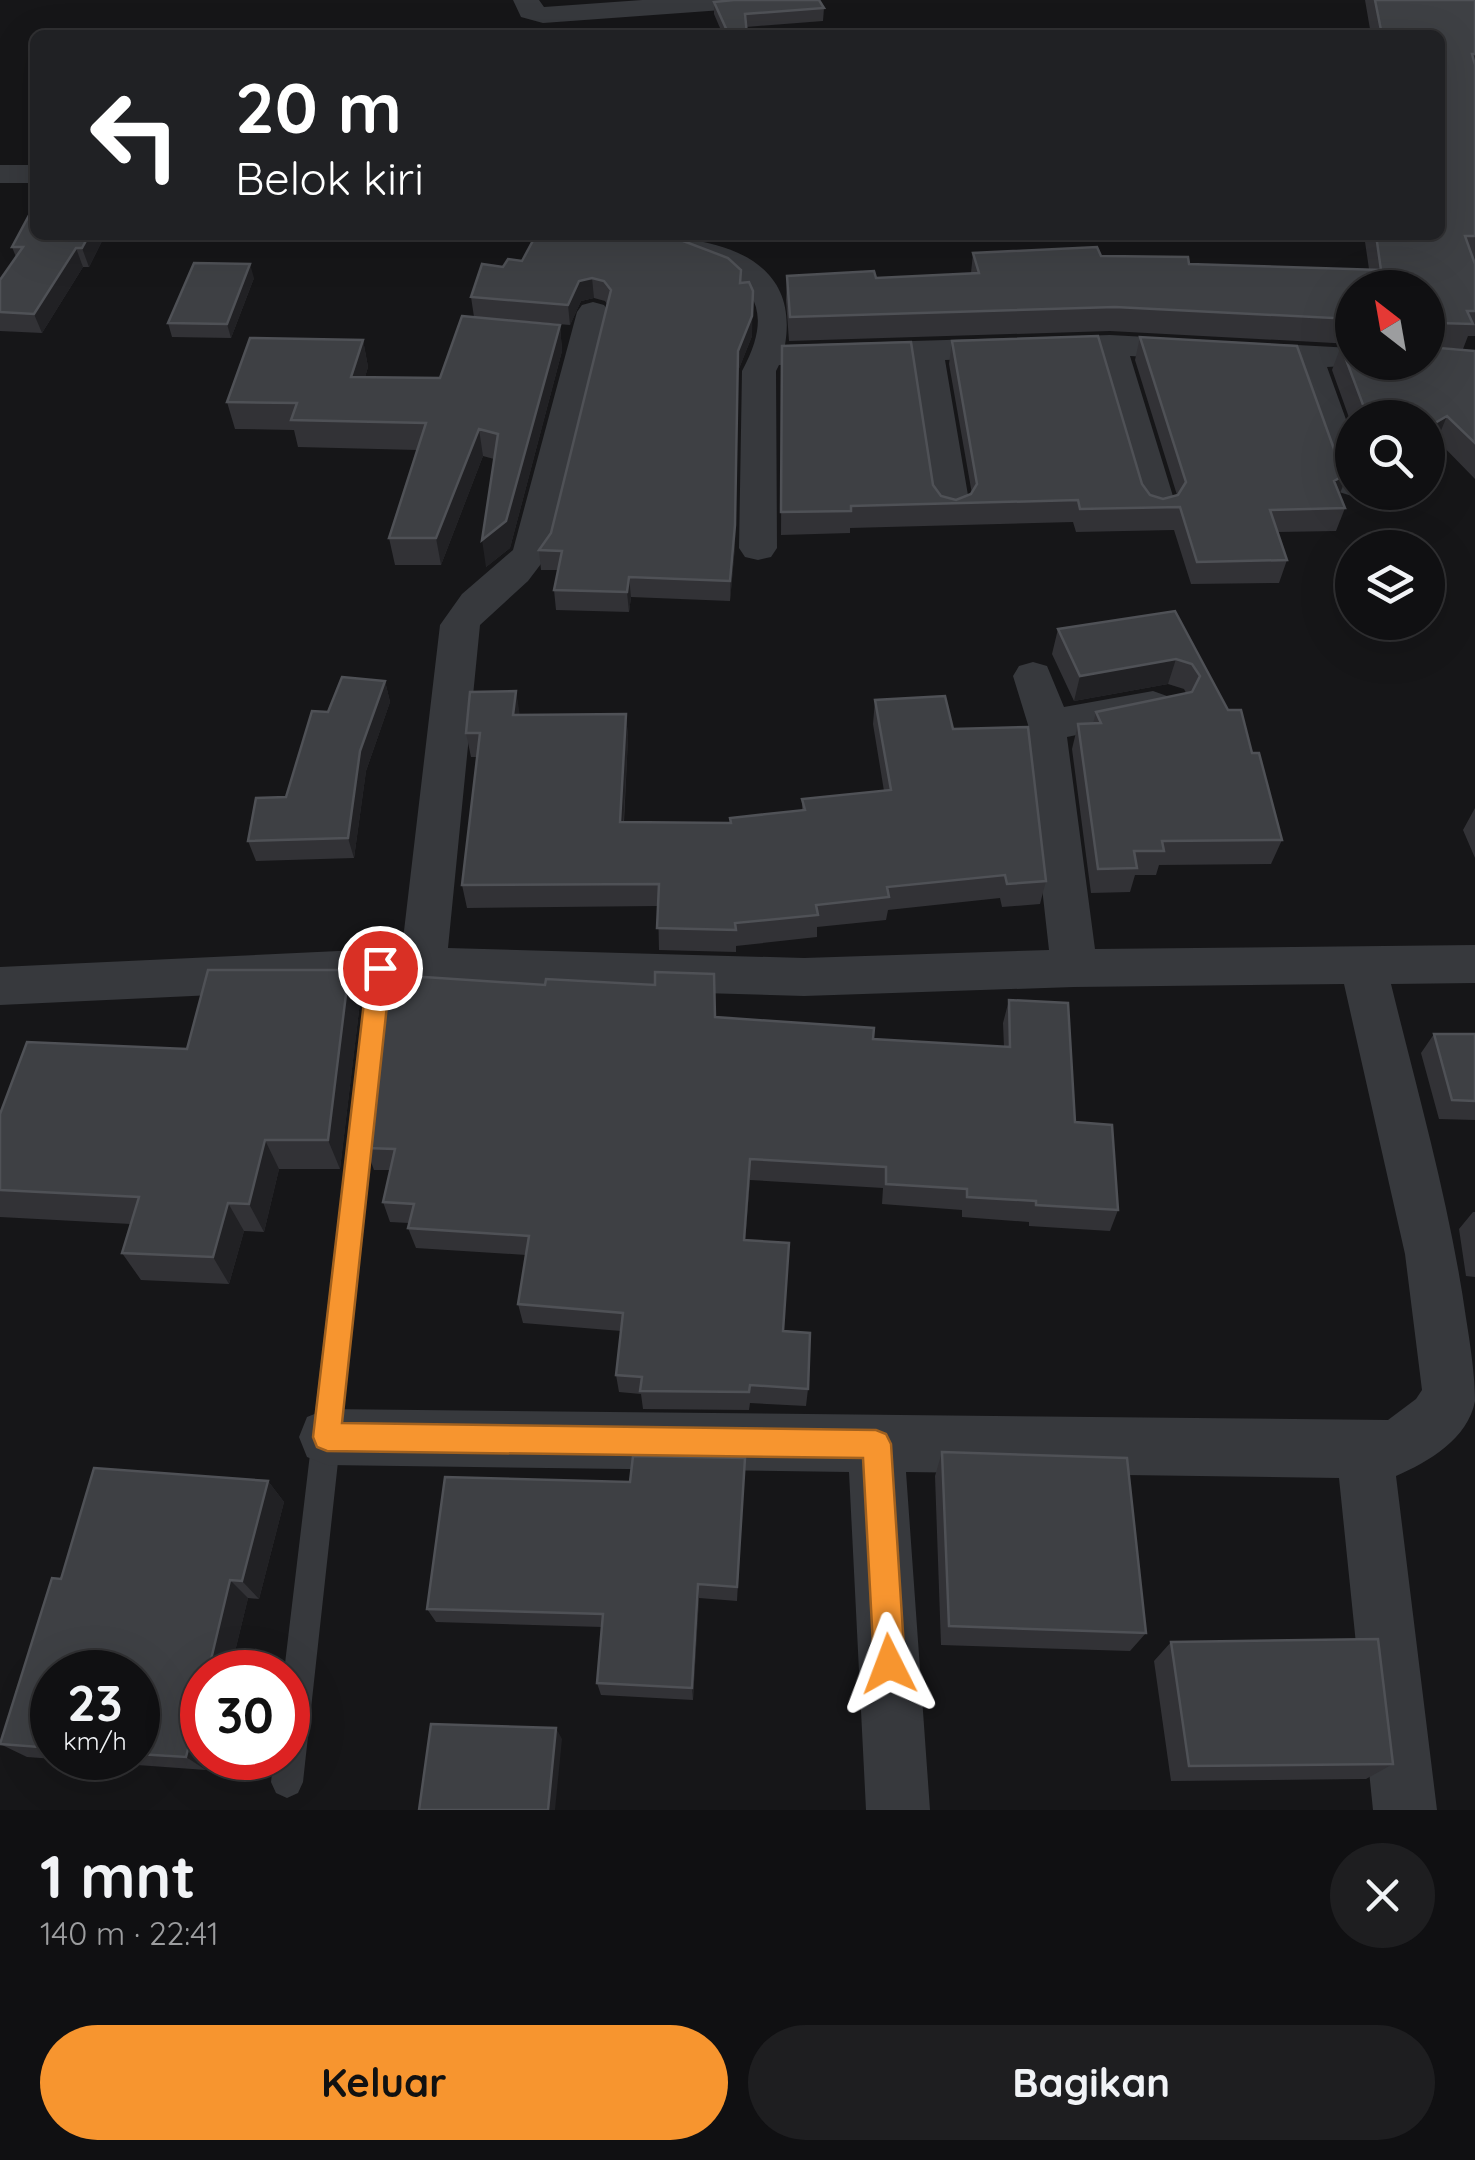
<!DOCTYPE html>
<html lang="id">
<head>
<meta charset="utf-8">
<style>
	body { margin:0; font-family:Quicksand,sans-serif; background:#1e1e20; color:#f1f3f6; height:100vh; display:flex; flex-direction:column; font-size:38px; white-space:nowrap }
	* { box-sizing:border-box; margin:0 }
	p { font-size:32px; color:#9c9d9f }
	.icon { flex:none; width:55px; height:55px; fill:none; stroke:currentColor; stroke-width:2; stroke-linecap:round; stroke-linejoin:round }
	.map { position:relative; height:1810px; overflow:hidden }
	.sheet { display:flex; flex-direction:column; background:#101012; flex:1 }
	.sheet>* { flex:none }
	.guide { position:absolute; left:30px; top:30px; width:1415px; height:210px; border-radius:15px; box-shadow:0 10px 40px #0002,0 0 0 2px #303032; background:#202124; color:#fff; overflow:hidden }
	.needle { width:65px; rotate:329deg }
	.tools { position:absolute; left:1335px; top:270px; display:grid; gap:20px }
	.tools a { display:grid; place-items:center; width:110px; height:110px; border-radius:50%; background:#101012; box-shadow:0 10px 40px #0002,0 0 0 2px #303032; font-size:50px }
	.speed { position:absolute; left:30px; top:1650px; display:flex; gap:20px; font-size:50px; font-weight:700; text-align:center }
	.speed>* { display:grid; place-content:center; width:130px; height:130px; border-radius:50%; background:#101012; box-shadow:0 10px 40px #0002,0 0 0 2px #303032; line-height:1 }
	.speed small { font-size:25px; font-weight:400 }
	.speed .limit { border:15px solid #d22; background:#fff; color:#111 }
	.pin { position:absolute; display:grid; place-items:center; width:85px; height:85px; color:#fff; margin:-42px; border:5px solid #fff; border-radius:50%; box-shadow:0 2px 10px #0007 }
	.me { position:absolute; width:110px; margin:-55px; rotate:357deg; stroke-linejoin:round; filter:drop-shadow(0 0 8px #0008) }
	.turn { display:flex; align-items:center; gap:35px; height:210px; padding:0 40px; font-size:45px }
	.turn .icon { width:130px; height:130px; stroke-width:2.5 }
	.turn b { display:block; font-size:70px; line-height:85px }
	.round { display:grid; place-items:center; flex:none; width:105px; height:105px; border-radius:52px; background:#1e1e20 }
	.summary { display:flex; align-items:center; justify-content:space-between; height:170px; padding:0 40px }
	h1 { font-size:60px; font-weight:700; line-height:75px }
	.action { display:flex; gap:20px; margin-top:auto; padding:20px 40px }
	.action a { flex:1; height:115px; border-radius:60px; background:#f7952f; color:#111; font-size:40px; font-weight:700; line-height:115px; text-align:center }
	.action a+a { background:#1e1e20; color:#f1f3f6 }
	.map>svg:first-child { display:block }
</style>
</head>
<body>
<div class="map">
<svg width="1475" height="1810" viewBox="0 0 1475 1810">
	<rect width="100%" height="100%" fill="#161618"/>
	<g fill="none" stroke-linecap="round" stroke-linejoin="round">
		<path fill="#37393d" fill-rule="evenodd" d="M380,958L388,961L392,968L303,1782L298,1793L287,1798L276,1793L271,1782L274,1758H288V1672H284L368,968L372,961Z"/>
		<path fill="#37393d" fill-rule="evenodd" d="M513,0H539L544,7L642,0H763L750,8L543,23L521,17Z
			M0,165H35V183H0Z
			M620,235C693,235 802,244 785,345L1110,335L1352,348V362H1366L1364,365L1327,367L1352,436V492H1364L1352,496L1339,492L1334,484L1293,365L1130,356L1176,506L1171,514L1158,518L1145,514L1140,506L1096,355L945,360L970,507L965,515L952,519L939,515L934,507L912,361L779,365L776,371L777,548L771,557L758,560L745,557L739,548L742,371C798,270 693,259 624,242Z
			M593,302L604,305L609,312L550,552L528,581L480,625L448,948L804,958L1049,950L1025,736L1029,728L1013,676L1019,666L1033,662L1047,666L1064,707L1153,691L1167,696L1173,706L1167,716L1067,737L1095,949L1475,945V983L1391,984C1418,1094 1450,1205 1466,1318C1470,1343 1475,1375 1475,1401C1468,1439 1428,1462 1396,1476L1437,1810H1373L1339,1478L906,1472L930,1810H866L849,1472L327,1465L307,1457L299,1437L307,1417L327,1409L1388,1420L1416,1399L1422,1390L1405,1254L1344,984L1074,987L804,996L423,985L0,1005V967L402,948L440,625L462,594L513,550L577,312L582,305Z"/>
	</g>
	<path fill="#323236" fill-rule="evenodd" d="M1365,0H1475V336H1468L1463,349L1428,347L1475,351V479L1437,440L1428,446V418H1352V426L1332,370L1341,346L1352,344L1110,331L789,341L786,300L787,276L876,278L971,273L973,253L1101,256L1189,264L1369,269L1364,235H1440V35H1371ZM1352,288H1428V362H1352Z
		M714,2L824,8L823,21L746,27L747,35H723L714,14Z
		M35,235H105L89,267H83L42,333L0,331V280L16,257L12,247Z
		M503,267L741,270V283L752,336L738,371L735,546L730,601L631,597L629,612L556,610L554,590L558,570H541L539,550L551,533L607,304L605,301L594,298L581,301L570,325L474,317L471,297Z
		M254,278L231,338L172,337L168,323Z
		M560,325L562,351L510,548L486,567L494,459L483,456L441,565H395L389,538L417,450L298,447L294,430L235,429L227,402L363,340L368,367L365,377L440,378Z
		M1140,337L1339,495L1345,508L1336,531L1278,532L1287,560L1279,583L1191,584L1174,530L1076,532L1073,522L850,528V533L781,535L782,346L933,485L941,496L956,500L972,494L949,364L952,341L1142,484L1150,495L1163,499L1177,495L1135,360Z
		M1175,611L1228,710L1252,753L1282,840L1271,864L1159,865L1156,875H1135L1130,892L1091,893L1072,749L1078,724H1093L1096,712L1186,693L1184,689L1168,684L1074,701L1052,654L1058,629Z
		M385,681L390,702L366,771L354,858L256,861L248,841L286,797L328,712Z
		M516,691L519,715L626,714L628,738L624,822L730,823L802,810V799L884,791L873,724L875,700L953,729L1046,881L1040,904L1002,907L1000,898L888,910L886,920L817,927V937L736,946V952L659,950L658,906L467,908L462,885L478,757H471L466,733Z
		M1475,808V858L1463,830Z
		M1009,1000L1075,1122L1118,1210L1110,1231L1029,1226V1222L962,1217V1210L882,1204L883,1188L750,1180L745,1240L808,1389L806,1406L750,1403L749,1410L643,1409L641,1394L619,1392L616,1375L621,1331L523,1323L518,1304L526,1255L416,1248L408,1228L409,1223L390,1222L383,1202L390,1170H374L366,1148L715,1017L873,1039L1004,1047L1003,1023Z
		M360,1002L340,1169H279L264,1232L244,1231L229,1284L141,1280L122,1253L131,1224L0,1217V1114L187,1049Z
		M1434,1034H1475V1120L1439,1119L1421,1053Z
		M1473,1212H1475V1277L1466,1276L1459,1229Z
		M942,1452L1146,1633L1130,1651L941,1645L935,1476Z
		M745,1458L737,1601L699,1598L693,1700L601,1695L597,1683L602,1627L436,1622L427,1609L630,1482Z
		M268,1481L284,1502L259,1599L248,1598L230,1672H202L206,1770L27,1757L0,1744L61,1579ZM52,1672H138V1758H52Z
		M1171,1642L1393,1764L1366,1779L1171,1781L1154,1661Z"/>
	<path fill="#212124" d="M89,235H105L89,267L82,248Z
		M76,248L83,267L42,333L34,314Z
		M250,264L254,278L231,338L227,324Z
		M592,278L594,298L581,301L570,325L568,305L579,281Z
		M753,291L752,336L738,371L735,546L730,601L738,351Z
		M560,325L562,351L510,548L486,567L482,540Z
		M363,340L368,367L357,404L351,377Z
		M1447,416L1437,440L1428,446V427Z
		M479,429L483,456L441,565L436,538Z
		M1348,473L1339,496L1334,481Z
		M629,577L631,597L629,612L627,592Z
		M1176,659L1168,684L1074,701L1080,676Z
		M385,681L390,702L366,771L354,858L348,838L360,751Z
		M516,691L520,716L513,715Z
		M626,714L628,738L622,845L620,822Z
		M349,970L360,1002L340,1169L328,1140Z
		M265,1140L279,1169L264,1232L249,1204Z
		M750,1159V1180L744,1260V1240Z
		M228,1203L244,1231L229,1284L213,1257Z
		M268,1481L284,1502L259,1599L242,1581Z
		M230,1580L248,1598L230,1672H208Z
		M698,1584L699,1598L693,1700L692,1688Z
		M202,1693V1758H209L206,1770L186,1757Z
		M556,1728L562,1739L555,1810H548Z"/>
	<path fill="#3e4044" stroke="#4f5156" stroke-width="2.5" d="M734,0H819L824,8L745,14L747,35H729L714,2Z
		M1375,0H1475V54H1472L1475,65V236H1465L1475,264V311H1467L1473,324L1438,323L1434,334H1428V288H1352V319L1115,307L790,317L787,276L874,271L876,278L979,273L973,253L1097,247L1101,256L1188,257L1189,264L1381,270L1376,235H1440V35H1382Z
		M35,204V235H89L82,248H76L34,314L0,312V280L23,247H12Z
		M536,235H661L678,239L728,258L741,270L740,283L749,282L753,291L752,316L738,351L735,525L730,581L629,577L627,592L554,590L562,551L539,550L551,533L611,290L604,281L592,278L579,281L568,305L471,297L482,264L503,267L508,259L522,261Z
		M194,263L250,264L227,324L168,323Z
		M462,316L560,325L506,521L482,540L498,434L479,429L436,538H389L426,423L291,420L297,403L227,402L250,338L363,340L351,377L440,378Z
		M1098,336L1142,484L1150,495L1163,499L1178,495L1186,482L1140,337L1297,346L1339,463L1348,473L1334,481L1345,508L1270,510L1287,560L1197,562L1180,507L1080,509L1078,500L851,506V511L781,512L782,346L911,342L933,485L941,496L956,500L971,494L977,484L952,341Z
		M1352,345V362H1428V347L1475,351V443L1447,416L1428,427V418H1365V410L1341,346Z
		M1175,611L1228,710H1241L1252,753H1259L1282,840L1162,841L1164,851H1134L1137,868L1098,869L1078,724L1101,723L1096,712L1192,692L1200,676L1192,664L1176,659L1080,676L1058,629Z
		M342,677L385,681L360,751L348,838L248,841L256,798L286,797L312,711L328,712Z
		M516,691L513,715L626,714L620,822L731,823L730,818L805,810L802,799L891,790L875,700L945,696L953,729L1028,727L1046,881L1007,884L1005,875L887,887L889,897L816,905L818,915L735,923L736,930L657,928L659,884L462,885L480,733H466L470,692Z
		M208,970H349L328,1140H265L249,1204L228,1203L213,1257L122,1253L139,1197L0,1190V1114L27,1042L187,1049Z
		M655,972L714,974L715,1017L874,1028L873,1039L1010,1047L1009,1000L1068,1003L1075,1122L1112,1125L1118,1210L1036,1205V1201L967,1197V1189L886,1184V1167L750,1159L744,1240L789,1243L783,1331L810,1333L808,1389L750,1385L749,1392L640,1391L642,1377L616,1375L623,1313L518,1304L529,1236L408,1228L414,1204L383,1202L395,1149L366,1148L385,979L424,977L545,985L546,979L655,985Z
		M1434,1034H1475V1101L1452,1100Z
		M942,1452L1127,1458L1146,1633L949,1626Z
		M633,1456L745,1458L737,1587L698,1584L692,1688L597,1683L603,1614L427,1609L445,1477L630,1482Z
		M94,1468L268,1481L242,1581L230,1580L208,1672H202V1693L186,1757L138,1754V1672H52V1748L0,1744L52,1578L61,1579Z
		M1378,1639L1393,1764L1189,1766L1171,1642Z
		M431,1724L556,1728L548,1810H419Z"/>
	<path fill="#f7952f" stroke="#a1611f" stroke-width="2.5" d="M380,959L388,961L391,968L342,1423L876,1430L886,1434L891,1444L905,1664L900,1675L889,1679L878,1675L874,1664L863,1458L327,1451L317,1447L313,1437L368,968L371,961Z"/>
</svg>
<div class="tools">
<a><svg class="needle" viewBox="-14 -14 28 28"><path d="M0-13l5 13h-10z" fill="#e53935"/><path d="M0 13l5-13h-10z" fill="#9c9d9f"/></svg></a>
<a><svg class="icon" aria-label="search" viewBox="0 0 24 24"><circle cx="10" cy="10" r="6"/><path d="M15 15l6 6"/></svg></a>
<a><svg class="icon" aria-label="layers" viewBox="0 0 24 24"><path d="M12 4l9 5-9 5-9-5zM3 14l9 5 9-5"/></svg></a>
</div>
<div class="speed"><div>23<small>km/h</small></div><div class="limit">30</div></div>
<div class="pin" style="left:380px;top:968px;background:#d93025"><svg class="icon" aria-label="arrive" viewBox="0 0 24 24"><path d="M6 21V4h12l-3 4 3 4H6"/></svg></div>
<svg class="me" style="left:889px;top:1664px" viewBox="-20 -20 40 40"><path d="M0-17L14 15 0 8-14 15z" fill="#f7952f" stroke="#fff" stroke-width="4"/></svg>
<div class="guide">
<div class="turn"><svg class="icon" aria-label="left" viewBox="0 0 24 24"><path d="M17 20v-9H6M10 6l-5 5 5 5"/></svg><div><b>20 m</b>Belok kiri</div></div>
</div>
</div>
<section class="sheet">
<div class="summary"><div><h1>1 mnt</h1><p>140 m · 22:41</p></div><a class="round"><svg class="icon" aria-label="close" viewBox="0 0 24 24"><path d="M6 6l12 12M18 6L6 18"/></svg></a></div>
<div class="action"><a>Keluar</a><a>Bagikan</a></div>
</section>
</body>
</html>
